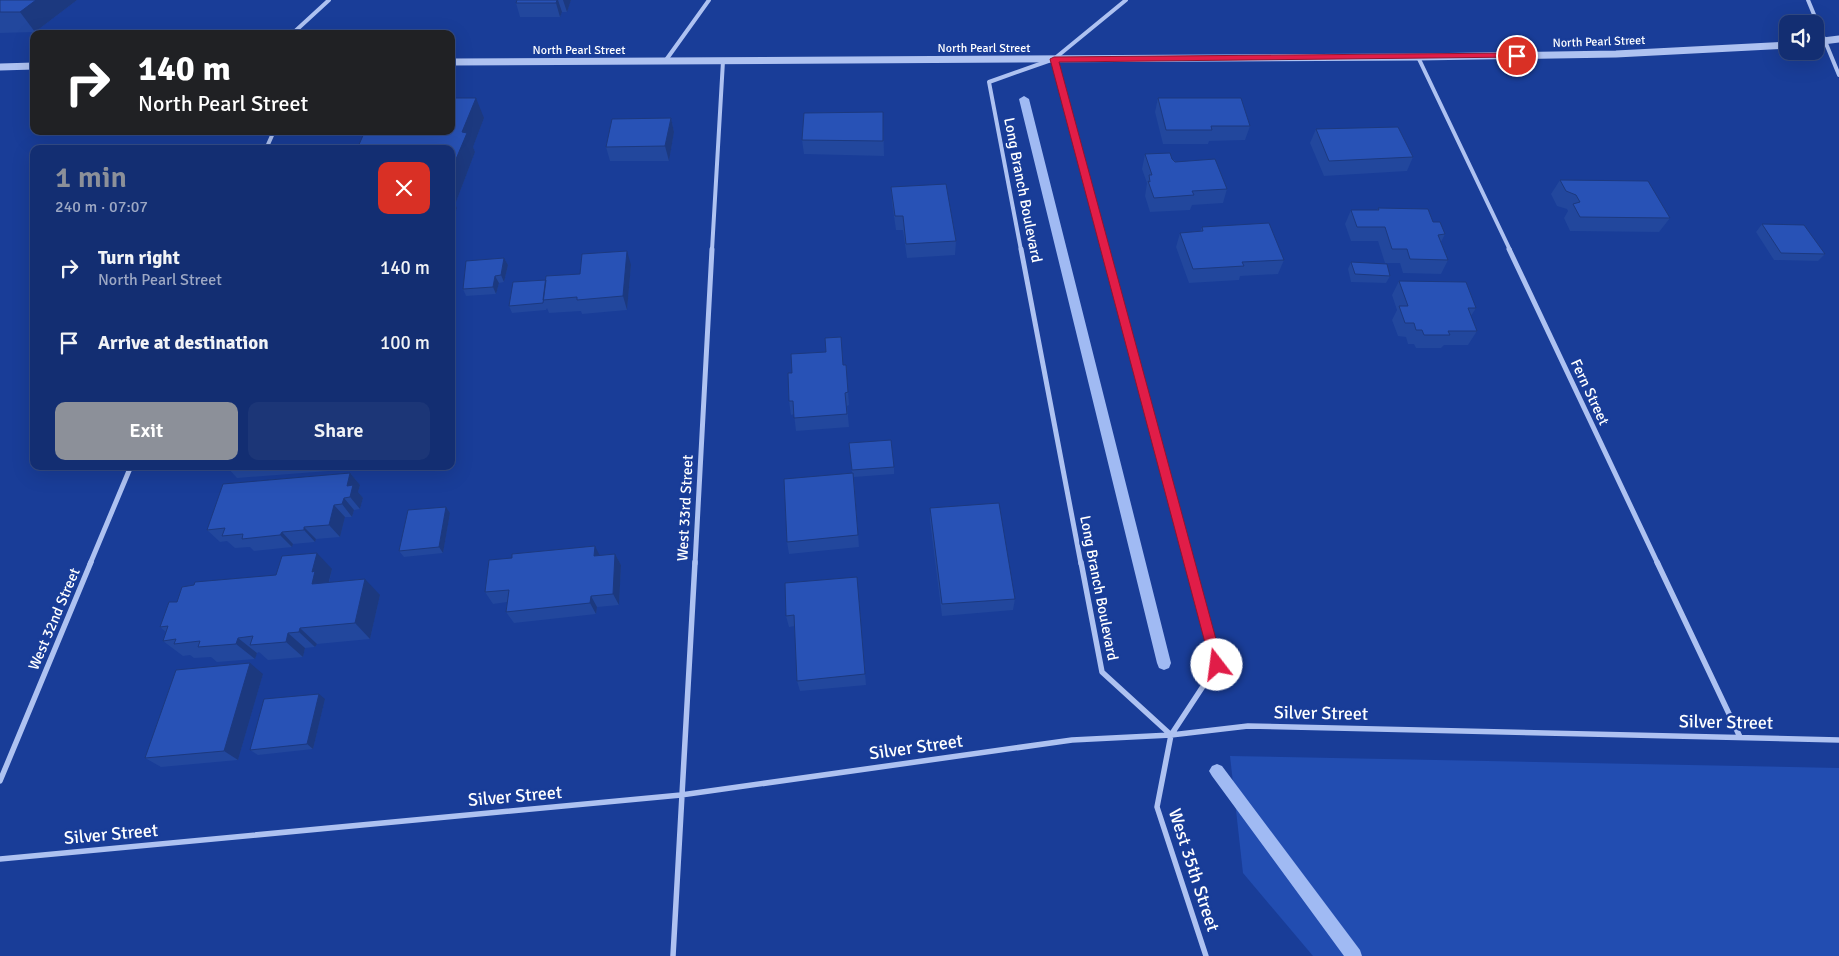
<!DOCTYPE html>
<html lang="en">
<head>
<meta charset="utf-8">
<style>
	body { margin:0; font-family:Signika,sans-serif; background:#1c3677; color:#f1f3f6; height:100vh; display:flex; flex-direction:column; font-size:19px; white-space:nowrap }
	* { box-sizing:border-box; margin:0 }
	p { font-size:16px; color:#9da8c4 }
	.icon { flex:none; width:28px; height:28px; fill:none; stroke:currentColor; stroke-width:2; stroke-linecap:round; stroke-linejoin:round }
	.map { position:relative; flex:1; overflow:hidden }
	.panel { position:absolute; left:30px; top:145px; width:425px; height:325px; display:flex; flex-direction:column; background:#132e72; border-radius:10px; box-shadow:0 5px 20px #0002,0 0 0 1px #324a84 }
	.panel>* { flex:none }
	.hud { position:absolute; left:30px; top:30px; width:425px; height:105px; border-radius:10px; box-shadow:0 5px 20px #0002,0 0 0 1px #324a84; background:#202124; color:#fff; overflow:hidden }
	.tools { position:absolute; left:1779px; top:15px; display:grid; gap:10px }
	.tools a { display:grid; place-items:center; width:45px; height:45px; border-radius:10px; background:#132e72; box-shadow:0 5px 20px #0002,0 0 0 1px #324a84; font-size:25px }
	.pin { position:absolute; display:grid; place-items:center; width:42px; height:42px; color:#fff; margin:-21px; border:2px solid #fff; border-radius:50%; box-shadow:0 1px 5px #0007 }
	.me { position:absolute; width:55px; margin:-28px; rotate:345deg; stroke-linejoin:round; filter:drop-shadow(0 0 4px #0008) }
	.turn { display:flex; align-items:center; gap:18px; height:105px; padding:0 25px; font-size:22px }
	.turn .icon { width:65px; height:65px; stroke-width:2.5 }
	.turn b { display:block; font-size:35px; line-height:42px }
	.round { display:grid; place-items:center; flex:none; width:52px; height:52px; border-radius:10px; background:#1c3677 }
	.overview { display:flex; align-items:center; justify-content:space-between; height:85px; padding:0 25px }
	h1 { font-size:30px; font-weight:600; line-height:38px; color:#8c9099 }
	.action { display:flex; gap:10px; margin-top:auto; padding:10px 25px }
	.action a { flex:1; height:58px; border-radius:10px; background:#8c9099; color:#fff; font-size:20px; font-weight:600; line-height:58px; text-align:center }
	.action a+a { background:#1c3677; color:#f1f3f6 }
	ul { padding:0; list-style:none }
	li { display:flex; align-items:center; gap:15px; height:75px; padding:0 25px }
	li div { flex:1 }
	li b { display:block; font-size:19px }
	li em { font-style:normal }
	.map>svg:first-child { display:block }
</style>
</head>
<body>
<div class="map">
<svg width="1839" height="956" viewBox="0 0 1839 956">
	<rect width="100%" height="100%" fill="#193d98"/>
	<path fill="#224db1" d="M1230,756L1839,768V956H1313L1243,873Z"/>
	<g fill="none" stroke-linecap="round" stroke-linejoin="round">
		<path fill="#a0baf3" fill-rule="evenodd" d="M1024,96L1029,99L1171,663L1169,668L1164,670L1159,668L1157,663L1019,99Z
			M1217,764L1222,766L1360,950L1362,956H1344L1212,776L1209,771L1212,766Z"/>
		<path stroke="#aec2f1" stroke-width="4" d="M1808,0L1839,75
			M292,34L329,0
			M1418,57L1510,250
			M1054,59L1105,250
			M666,60L709,0
			M266,149L274,131
			M712,250L723,61
			M1021,250L989,82L1054,59L1126,0"/>
		<path stroke="#aec2f1" stroke-width="5" d="M1021,249L1081,564
			M1105,249L1190,564
			M1509,249L1658,564
			M90,564L131,466
			M695,564L712,249"/>
		<path stroke="#aec2f1" stroke-width="5.5" d="M1081,562L1102,672L1171,735
			M1189,562L1217,665L1171,735L1157,807L1206,956
			M1657,562L1740,737
			M0,781L91,562
			M0,859L681,795L1072,740L1171,735L1248,726L1839,740
			M673,956L695,562"/>
		<path stroke="#aec2f1" stroke-width="7" d="M1815,42L1839,39
			M451,62L1418,57L1616,54L1788,45
			M0,67L34,66"/>
	</g>
	<path fill="#22479d" d="M0,0H77L35,32L0,33Z
		M517,0H571L567,12H562L560,17H520L516,3Z
		M1158,98L1250,126L1245,140L1209,141L1208,144H1163L1155,112Z
		M883,112L884,156L804,154L802,140Z
		M484,118L473,147L475,152L456,202H454L457,208L451,223V149Z
		M671,118L674,132L669,161H610L606,147Z
		M1316,129L1413,157L1407,171L1324,176L1310,143Z
		M1145,154L1172,159L1227,189L1223,203L1192,205L1190,210L1150,212L1145,196L1147,183L1142,169Z
		M1560,180L1670,218L1659,232L1570,231L1564,218L1568,211L1567,209L1557,206L1551,194Z
		M891,187L956,241L955,255L907,258L903,230H896L892,202Z
		M1378,208L1433,222L1445,234L1441,242L1448,260L1441,274L1403,273L1400,263H1385L1378,241H1351L1345,224L1351,210H1377Z
		M1762,224L1825,254L1818,261L1774,260L1756,232Z
		M1202,227L1284,260L1278,274L1240,276L1239,280L1189,283L1176,247L1180,233L1200,232Z
		M504,258L508,265L504,282L499,283L496,294L466,296L463,289Z
		M1351,262L1390,276L1386,283L1351,282L1348,269Z
		M631,265L627,310L582,314L581,311L549,313L547,308L546,310L512,313L509,306L546,280Z
		M1399,281L1476,308L1471,316L1477,331L1468,345H1444L1441,348H1416L1414,344H1408L1406,337L1398,336L1392,320L1397,310L1392,295Z
		M843,365L847,378L849,405L847,406L849,427L796,431L794,414L791,415L789,401L792,373Z
		M849,443L894,467V474L854,477L859,547L789,554L787,542L852,473Z
		M226,466H343L342,470L237,478Z
		M350,473L360,485L358,492L363,498L360,509L354,510L352,517H345L340,537L316,539L315,542L293,544L292,547L254,551L250,547L235,548L227,541L220,542L207,530Z
		M446,507L450,513L443,553L404,557L399,551Z
		M930,508L1015,599L1013,610L942,616L930,520Z
		M615,554L621,565L619,605L597,607L596,614L514,623L506,612L507,602L493,604L485,592L599,555Z
		M332,569L329,583L380,595L370,639L317,644L315,647L305,648L303,657L268,660L259,652L257,653L255,659L217,662L211,657L194,658L190,655L183,656L163,641L166,632L160,627L177,602L276,575Z
		M857,577L866,685L800,691L797,681L795,626L789,627L786,616Z
		M263,674L238,760L161,767L145,758Z
		M325,699L313,749L258,755L250,750Z"/>
	<path fill="#1c397f" d="M36,0H77L35,32L20,12Z
		M557,0H558L562,12L560,17L556,3Z
		M563,0H571L567,12Z
		M476,98L484,118L473,147L475,152L456,202L451,193V171L462,132Z
		M671,118L674,132L669,161L665,146Z
		M451,196L457,208L451,223Z
		M627,251L631,265L627,310L623,296Z
		M504,258L508,265L504,282L501,275Z
		M495,276L499,283L496,294L493,287Z
		M350,473L360,485L358,492L363,498L360,509L350,497L347,486Z
		M344,498L354,510L352,517L342,504Z
		M334,505L345,517L340,537L329,525Z
		M446,507L450,513L443,553L439,547Z
		M304,527L316,539L315,542L304,530Z
		M282,532L293,544L292,547L280,535Z
		M595,546L601,558L594,556Z
		M317,553L332,569L328,585L312,584V572Z
		M615,554L621,565L619,605L613,594Z
		M365,579L380,595L370,639L355,623Z
		M591,596L597,607L596,614L590,603Z
		M300,628L317,644L315,647L299,632Z
		M288,633L305,648L303,657L286,642Z
		M238,638L257,653L255,659L236,644Z
		M250,663L263,674L238,760L224,751Z
		M319,694L325,699L313,749L307,744Z"/>
	<path fill="#2852b6" stroke="#1c397f" d="M0,0H36L20,12H0Z
		M517,0H557L556,3H516Z
		M451,98H476L462,132L467,133L451,171V149H357L365,131H451Z
		M1158,98H1241L1250,126H1211L1212,130H1166Z
		M883,112V141L802,140L804,113Z
		M671,118L665,146L606,147L612,119Z
		M1398,127L1413,157L1329,161L1316,129Z
		M1170,153L1172,159L1175,162L1215,159L1227,189L1192,191L1194,195L1154,198L1148,181L1150,182L1149,175H1152L1145,154Z
		M1560,180L1648,181L1670,218L1580,217L1573,204L1580,202L1576,195L1566,191Z
		M946,184L956,241L906,244L903,216H895L891,187Z
		M1378,208L1428,209L1433,222H1440L1445,234L1438,235L1448,260L1410,259L1407,249H1392L1385,227H1357L1351,210H1379Z
		M1269,223L1284,260L1242,262L1244,266L1193,269L1180,233L1203,231L1202,227Z
		M1762,224L1804,225L1825,254L1781,253Z
		M627,251L623,296L577,300V297L543,300L546,276L580,274L582,254Z
		M504,258L501,275L495,276L493,287L463,289L466,261Z
		M1351,262L1387,264L1390,276L1355,274Z
		M546,280L543,303L509,306L513,282Z
		M1399,281L1466,282L1476,308H1468L1477,331H1448L1450,335H1424L1422,330H1416L1414,323H1405L1399,306H1408Z
		M841,337L843,365H846L848,392L845,393L847,414L794,418L793,401H789L788,373H792L791,354L826,352L825,338Z
		M891,440L894,467L852,470L849,443Z
		M350,473L347,486L353,485L350,497L344,498L342,504L334,505L329,525L304,527V530L282,532L280,535L242,539L243,534L222,536L225,528L207,530L223,484Z
		M853,473L858,535L787,542L784,479Z
		M999,503L1015,599L942,604L930,508Z
		M446,507L439,547L399,551L408,510Z
		M595,546L594,556L615,554L613,594L591,596L590,603L506,612L509,590L485,592L489,560L512,558V554Z
		M317,553L312,572L315,571L312,584L365,579L355,623L300,628L299,632L288,633L286,642L250,645L253,636L238,638L236,644L198,647L200,641L174,644L176,639L163,641L168,626L160,627L169,602H177L182,587L194,585L195,582L276,575L282,556Z
		M857,577L865,674L797,681L794,615L786,616L785,583Z
		M250,663L224,751L145,758L176,670Z
		M319,694L307,744L250,750L264,699Z"/>
	<path fill="#e11d48" stroke="#92132f" d="M1517,53L1521,56L1520,57L1059,62L1223,665L1221,669L1217,671L1212,669L1050,59L1054,57Z"/>
	<g text-anchor="middle" dominant-baseline="central" stroke-width="5" stroke-linejoin="round" paint-order="stroke">
		<g font-size="12" fill="#fff" stroke="#193d98">
			<text transform="translate(1599 42) rotate(-2)">North Pearl Street</text>
			<text x="984" y="48">North Pearl Street</text>
			<text x="579" y="50">North Pearl Street</text>
		</g>
		<g font-size="15" fill="#fff" stroke="#193d98">
			<text transform="translate(1023 190) rotate(79)">Long Branch Boulevard</text>
			<text transform="translate(1590 392) rotate(65)">Fern Street</text>
			<text transform="translate(685 508) rotate(-87)">West 33rd Street</text>
			<text transform="translate(1099 588) rotate(79)">Long Branch Boulevard</text>
			<text transform="translate(54 619) rotate(-67)">West 32nd Street</text>
		</g>
		<g font-size="18" fill="#fff" stroke="#193d98">
			<text transform="translate(1321 713) rotate(1)">Silver Street</text>
			<text transform="translate(1726 722) rotate(1)">Silver Street</text>
			<text transform="translate(916 747) rotate(-8)">Silver Street</text>
			<text transform="translate(515 796) rotate(-5)">Silver Street</text>
			<text transform="translate(111 834) rotate(-5)">Silver Street</text>
			<text transform="translate(1194 870) rotate(72)">West 35th Street</text>
		</g>
	</g>
</svg>
<div class="tools">
<a><svg class="icon" aria-label="sound" viewBox="0 0 24 24"><path d="M4 9h4l5-4v14l-5-4H4zM17 9q2 3 0 6"/></svg></a>
</div>
<div class="pin" style="left:1517px;top:56px;background:#d93025"><svg class="icon" aria-label="arrive" viewBox="0 0 24 24"><path d="M6 21V4h12l-3 4 3 4H6"/></svg></div>
<svg class="me" style="left:1217px;top:665px" viewBox="-20 -20 40 40"><circle r="19" fill="#fff"/><path d="M0-13L10 11 0 6-10 11z" fill="#e11d48"/></svg>
<div class="hud">
<div class="turn"><svg class="icon" aria-label="right" viewBox="0 0 24 24"><path d="M7 20v-9h11M14 6l5 5-5 5"/></svg><div><b>140 m</b>North Pearl Street</div></div>
</div>
<section class="panel">
<div class="overview"><div><h1>1 min</h1><p>240 m · 07:07</p></div><a class="round" style="background:#d93025;color:#fff"><svg class="icon" aria-label="close" viewBox="0 0 24 24"><path d="M6 6l12 12M18 6L6 18"/></svg></a></div>
<ul>
<li><svg class="icon" aria-label="right" viewBox="0 0 24 24"><path d="M7 20v-9h11M14 6l5 5-5 5"/></svg><div><b>Turn right</b><p>North Pearl Street</p></div><em>140 m</em></li>
<li><svg class="icon" aria-label="arrive" viewBox="0 0 24 24"><path d="M6 21V4h12l-3 4 3 4H6"/></svg><div><b>Arrive at destination</b></div><em>100 m</em></li>
</ul>
<div class="action"><a>Exit</a><a>Share</a></div>
</section>
</div>
</body>
</html>
